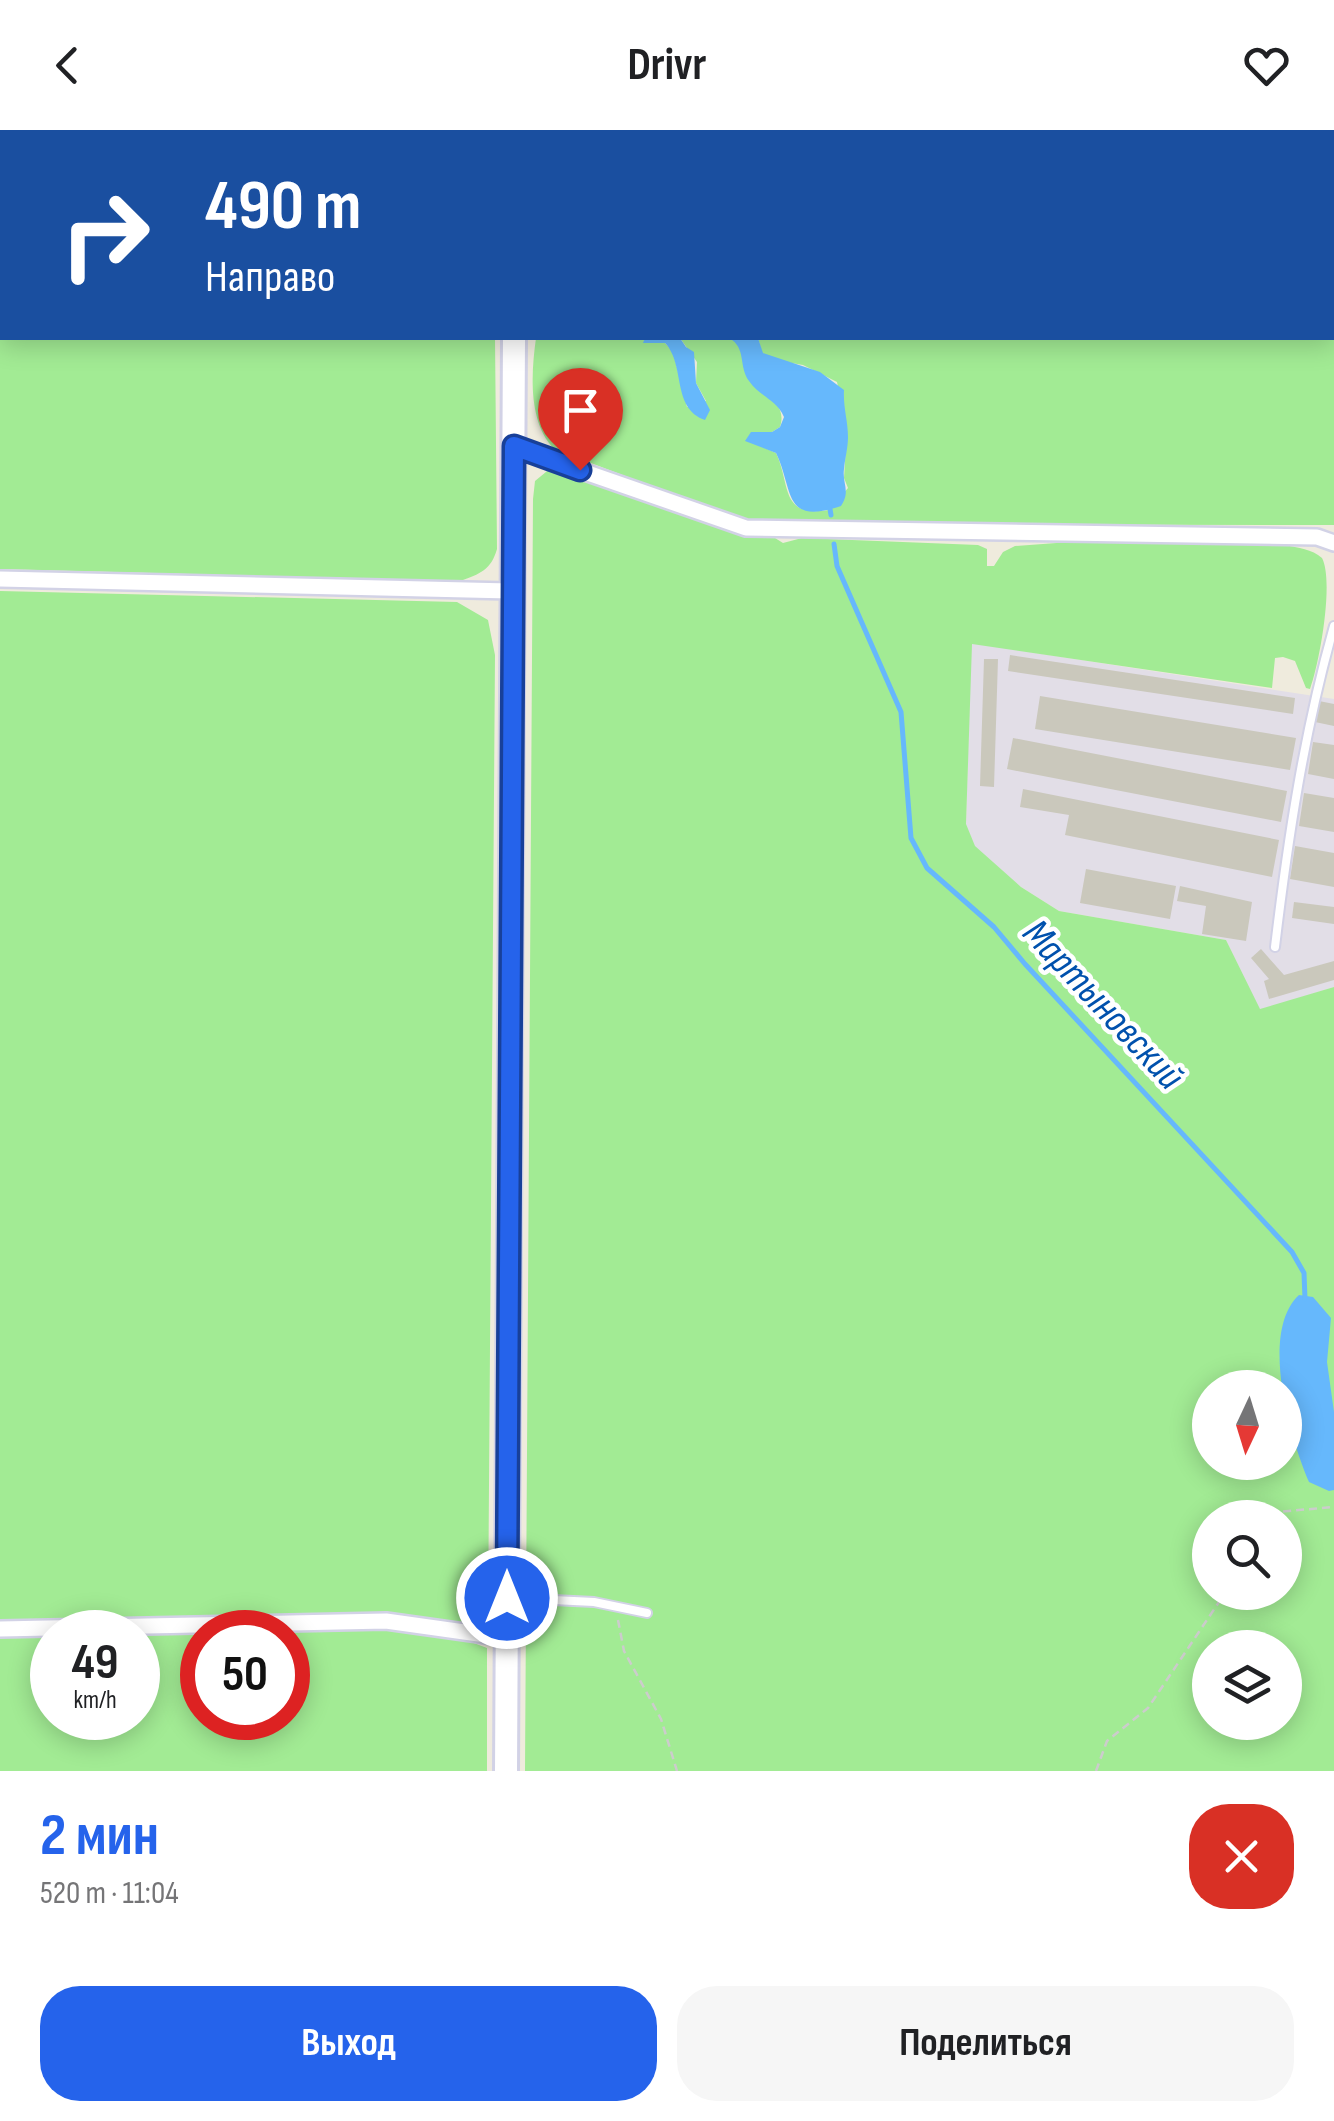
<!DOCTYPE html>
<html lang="ru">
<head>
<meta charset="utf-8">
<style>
	body { margin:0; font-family:"Sofia Sans Condensed",sans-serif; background:#f6f6f6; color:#202124; height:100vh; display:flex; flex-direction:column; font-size:38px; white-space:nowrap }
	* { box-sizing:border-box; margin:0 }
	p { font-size:32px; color:#757577 }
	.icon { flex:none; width:55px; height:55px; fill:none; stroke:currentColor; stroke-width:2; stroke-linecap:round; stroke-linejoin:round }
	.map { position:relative; height:1641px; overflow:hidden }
	.sheet { display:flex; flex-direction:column; background:#fff; flex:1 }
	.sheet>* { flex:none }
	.guide { position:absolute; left:0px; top:0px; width:1335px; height:210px; box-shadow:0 5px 25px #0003; background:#1a4fa0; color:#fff; overflow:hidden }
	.needle { width:65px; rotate:184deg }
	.buttons { position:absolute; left:1192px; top:1240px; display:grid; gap:20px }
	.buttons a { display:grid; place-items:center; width:110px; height:110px; border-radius:50%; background:#fff; box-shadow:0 5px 25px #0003; font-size:50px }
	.speed { position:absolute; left:30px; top:1480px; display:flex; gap:20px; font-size:50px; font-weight:700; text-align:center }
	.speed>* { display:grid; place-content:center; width:130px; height:130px; border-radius:50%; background:#fff; box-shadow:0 5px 25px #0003; line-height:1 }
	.speed small { font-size:25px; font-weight:400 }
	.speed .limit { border:15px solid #d22; background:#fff; color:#111 }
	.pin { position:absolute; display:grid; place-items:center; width:85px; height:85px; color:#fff; margin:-102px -42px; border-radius:50% 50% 50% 0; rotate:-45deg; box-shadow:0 0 10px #0007 }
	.pin .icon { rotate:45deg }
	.me { position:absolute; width:110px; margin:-55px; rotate:0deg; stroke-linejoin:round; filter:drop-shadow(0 0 8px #0008) }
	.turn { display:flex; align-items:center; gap:35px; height:210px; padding:0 40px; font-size:45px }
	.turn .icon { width:130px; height:130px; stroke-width:2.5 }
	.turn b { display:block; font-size:70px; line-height:85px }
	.round { display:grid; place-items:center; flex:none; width:105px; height:105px; border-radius:40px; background:#f6f6f6 }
	.head { display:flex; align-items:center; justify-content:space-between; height:170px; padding:0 40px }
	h1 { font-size:60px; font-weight:700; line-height:75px; color:#2563eb }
	.action { display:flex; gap:20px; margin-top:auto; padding:20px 40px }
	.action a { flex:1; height:115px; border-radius:40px; background:#2563eb; color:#fff; font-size:40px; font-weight:700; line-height:115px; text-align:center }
	.action a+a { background:#f6f6f6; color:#202124 }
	header { display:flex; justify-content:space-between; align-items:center; height:130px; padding:0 40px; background:#fff; font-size:45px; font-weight:700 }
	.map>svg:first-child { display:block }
</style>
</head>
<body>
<header><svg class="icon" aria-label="back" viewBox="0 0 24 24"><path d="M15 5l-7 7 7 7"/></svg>Drivr<svg class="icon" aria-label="heart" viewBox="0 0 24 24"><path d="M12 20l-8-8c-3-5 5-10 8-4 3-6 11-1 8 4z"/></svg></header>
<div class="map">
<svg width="1334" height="1641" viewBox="0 0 1334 1641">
	<rect width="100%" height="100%" fill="#efebdd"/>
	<path fill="#e2dee7" d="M971,513L1334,569V857L1260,880L1226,810L1059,781L1021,757L974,716L966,695Z"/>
	<path fill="#a2eb94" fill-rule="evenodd" d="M0,0H453L2,2V208H495L497,419C491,440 480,444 460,451L0,439Z
		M537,0H1334V395L801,394L741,390L554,319C528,292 531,244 536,208H645L644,213H665L673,222L687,277L706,271L696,253L697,232L680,208C695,208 715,204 729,208C743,211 743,235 750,247C763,268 788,272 780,297L772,302H751L756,314L776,323C791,354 779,388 829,380L848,358L844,348L847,298L837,252L803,235L780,231L762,223L758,208H1332V2Z
		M552,337L723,399L775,408L783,413L802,408L978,415L987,419V436H994L1003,422L1015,416L1070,412L1285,415C1298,418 1312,419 1322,428C1334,451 1320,531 1310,559L1306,558L1295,531L1283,527L1275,528L1272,558L972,514L966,694L975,716L1021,757L1059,781L1226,810L1260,879L1334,857V1641H525L533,369L535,351ZM1210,1258H1285V1332H1210ZM1210,1388H1285V1462H1210ZM1210,1518H1285V1592H1210Z
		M0,461L457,472L488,490L495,525L488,1495L386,1483L0,1491Z
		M384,1497L463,1509L487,1518V1641H0V1504ZM52,1502H138V1588H52ZM202,1502H288V1588H202Z"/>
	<path fill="#66b8fc" d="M645,208H680L686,217L694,222L696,253L710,280L705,290C671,278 686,235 665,213H643Z
		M729,208H758L763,223L820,242L844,260C843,277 848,291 848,307C848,318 845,328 844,339C842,354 851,361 841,376C782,396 794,360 776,323L745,311L751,302H772L780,297L784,287C776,269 760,267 749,251C738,236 747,218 729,208Z
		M1299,1165L1313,1167L1331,1188L1327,1232L1334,1282V1360L1329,1361L1309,1352C1290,1308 1259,1202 1299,1165Z"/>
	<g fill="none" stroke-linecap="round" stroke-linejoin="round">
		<path stroke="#66b8fc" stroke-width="5" d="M829,373L831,385
			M834,414L837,436L901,582L911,708L927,738L994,797L1025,834L1292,1122L1304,1143L1305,1169"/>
	</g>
	<path fill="#cac8bc" d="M1010,525L1295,568L1293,584L1008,541Z
		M984,529H998L994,657L980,656Z
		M1040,566L1296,608L1290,640L1035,599Z
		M1319,571L1334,574V596L1315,592Z
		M1013,608L1287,661L1281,692L1007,639Z
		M1313,612L1334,615V649L1308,644Z
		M1023,659L1279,710L1272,747L1065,705L1069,685L1020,677Z
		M1304,663L1334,668V702L1299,696Z
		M1295,716L1334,723V757L1290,749Z
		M1086,739L1176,756L1170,789L1080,773Z
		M1180,756L1252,772L1246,811L1202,804L1206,776L1177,771Z
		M1294,772L1334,777V794L1292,788Z
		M1261,819L1284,845L1334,831V850L1269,869L1264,851L1269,849L1251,828Z"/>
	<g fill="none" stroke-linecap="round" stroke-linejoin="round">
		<defs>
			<path id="lane" d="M1275,817C1288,708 1304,602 1334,496
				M512,1468L594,1472L647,1483"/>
			<path id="street" d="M513,317L746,398L1317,407L1334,413
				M0,449L513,461
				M0,1499L386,1491L507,1508"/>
			<path id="secondary" d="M516,2V0
				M506,1641L514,208"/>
		</defs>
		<use href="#lane" stroke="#d2d2e6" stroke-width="12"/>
		<use href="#street" stroke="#d2d2e6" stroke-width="20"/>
		<use href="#secondary" stroke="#d2d2e6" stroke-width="28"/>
		<path stroke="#ccc" stroke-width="2.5" stroke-dasharray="8 5" stroke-linecap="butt" d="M1259,1388L1265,1383L1334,1377
			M618,1490L624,1521L661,1589L677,1641
			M1096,1641L1107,1611L1148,1578L1219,1472L1221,1462"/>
		<use href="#lane" stroke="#fff" stroke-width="8"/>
		<use href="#street" stroke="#fff" stroke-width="15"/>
		<use href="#secondary" stroke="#fff" stroke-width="22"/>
	</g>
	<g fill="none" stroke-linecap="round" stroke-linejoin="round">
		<defs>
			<path id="route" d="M507,1468L514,316L580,340"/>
		</defs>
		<use href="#route" stroke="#184099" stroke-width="25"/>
		<use href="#route" stroke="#2563eb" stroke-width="18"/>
	</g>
	<g text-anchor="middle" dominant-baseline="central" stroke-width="9" stroke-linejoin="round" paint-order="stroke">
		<g font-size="40" font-style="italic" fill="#0051ad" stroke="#fff">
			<text transform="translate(1103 875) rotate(47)">Мартыновский</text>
		</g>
	</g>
</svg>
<div class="buttons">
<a><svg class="needle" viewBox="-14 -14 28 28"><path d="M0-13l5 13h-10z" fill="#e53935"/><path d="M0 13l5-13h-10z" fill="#757577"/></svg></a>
<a><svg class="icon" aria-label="search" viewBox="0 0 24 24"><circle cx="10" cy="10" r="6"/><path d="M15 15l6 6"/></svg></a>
<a><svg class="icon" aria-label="layers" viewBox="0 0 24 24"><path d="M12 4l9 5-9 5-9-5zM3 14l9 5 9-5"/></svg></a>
</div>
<div class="speed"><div>49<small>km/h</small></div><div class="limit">50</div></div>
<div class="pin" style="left:580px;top:340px;background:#d93025"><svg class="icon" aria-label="arrive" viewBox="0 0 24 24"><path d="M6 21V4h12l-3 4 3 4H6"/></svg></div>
<svg class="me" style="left:507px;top:1468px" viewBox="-20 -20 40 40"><circle r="17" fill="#2563eb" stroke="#fff" stroke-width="3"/><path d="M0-11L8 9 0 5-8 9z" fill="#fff"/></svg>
<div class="guide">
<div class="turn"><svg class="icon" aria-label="right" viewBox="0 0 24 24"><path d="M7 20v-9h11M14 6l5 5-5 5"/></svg><div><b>490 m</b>Направо</div></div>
</div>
</div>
<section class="sheet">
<div class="head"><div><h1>2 мин</h1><p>520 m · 11:04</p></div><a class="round" style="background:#d93025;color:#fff"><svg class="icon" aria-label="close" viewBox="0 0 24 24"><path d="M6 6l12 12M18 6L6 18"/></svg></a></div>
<div class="action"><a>Выход</a><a>Поделиться</a></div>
</section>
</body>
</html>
